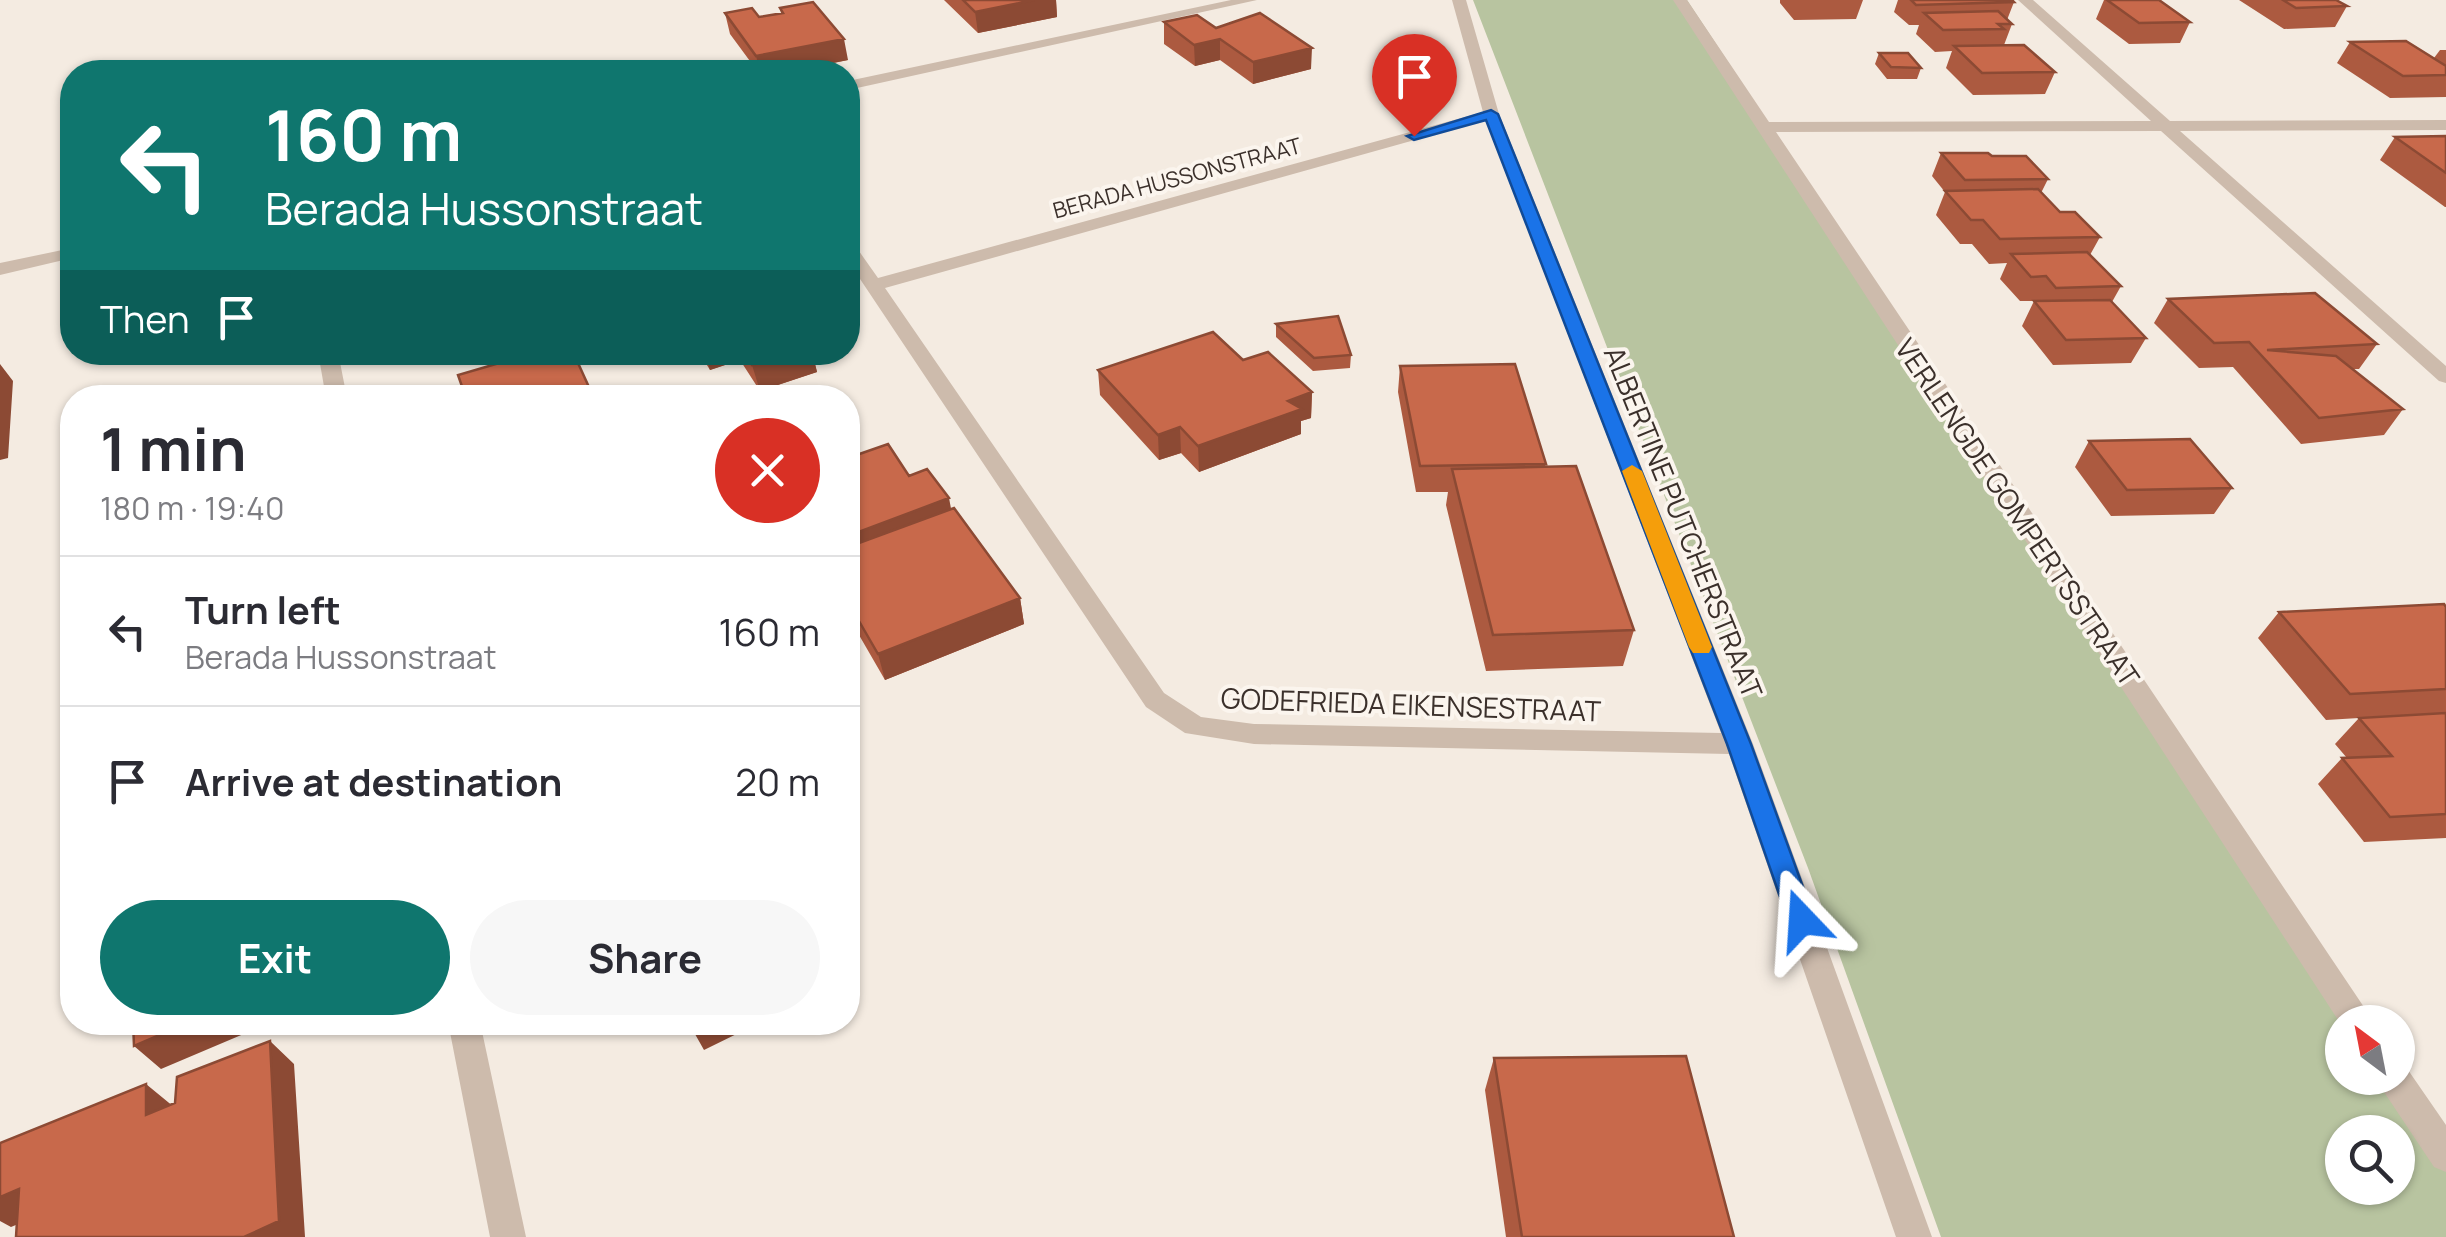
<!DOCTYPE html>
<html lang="en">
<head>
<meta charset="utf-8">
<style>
	body { margin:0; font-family:Manrope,sans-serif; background:#f7f7f7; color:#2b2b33; height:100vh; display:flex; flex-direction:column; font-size:38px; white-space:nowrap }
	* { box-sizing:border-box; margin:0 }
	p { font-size:32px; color:#7c7c81 }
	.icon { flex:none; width:55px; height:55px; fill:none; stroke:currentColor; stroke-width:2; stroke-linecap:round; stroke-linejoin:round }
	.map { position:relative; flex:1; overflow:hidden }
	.panel { position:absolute; left:60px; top:385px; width:800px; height:650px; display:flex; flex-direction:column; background:#fff; border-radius:40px; box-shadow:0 2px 8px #0004 }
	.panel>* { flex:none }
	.top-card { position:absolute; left:60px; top:60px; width:800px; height:305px; border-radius:40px; box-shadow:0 2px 8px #0004; background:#0f766e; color:#fff; overflow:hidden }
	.needle { width:65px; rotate:328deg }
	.controls { position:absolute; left:2325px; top:1005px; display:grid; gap:20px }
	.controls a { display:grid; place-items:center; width:90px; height:90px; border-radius:50%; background:#fff; box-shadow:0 2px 8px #0004; font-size:50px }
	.pin { position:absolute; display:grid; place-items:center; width:85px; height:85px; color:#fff; margin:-102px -42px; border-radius:50% 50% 50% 0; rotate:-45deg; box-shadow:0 0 10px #0007 }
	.pin .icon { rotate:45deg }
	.me { position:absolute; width:110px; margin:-55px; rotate:340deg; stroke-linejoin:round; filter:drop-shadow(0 0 8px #0008) }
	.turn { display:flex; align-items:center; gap:35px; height:210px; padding:0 40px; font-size:45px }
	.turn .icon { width:130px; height:130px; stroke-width:2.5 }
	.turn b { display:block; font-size:70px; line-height:85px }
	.then { display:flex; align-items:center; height:95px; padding:0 40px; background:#0003; gap:20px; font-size:38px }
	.round { display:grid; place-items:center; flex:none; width:105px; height:105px; border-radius:52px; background:#f7f7f7 }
	.head { display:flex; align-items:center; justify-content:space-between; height:170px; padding:0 40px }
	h1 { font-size:60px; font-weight:700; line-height:75px }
	.button { display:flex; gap:20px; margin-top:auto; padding:20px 40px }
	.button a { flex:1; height:115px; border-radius:60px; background:#0f766e; color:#fff; font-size:40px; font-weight:700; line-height:115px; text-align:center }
	.button a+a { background:#f7f7f7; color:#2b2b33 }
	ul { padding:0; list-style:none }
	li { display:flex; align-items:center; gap:30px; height:150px; padding:0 40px; border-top:2px solid #e1e1e2 }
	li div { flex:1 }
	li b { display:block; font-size:38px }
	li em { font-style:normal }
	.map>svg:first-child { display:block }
</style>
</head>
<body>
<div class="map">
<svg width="2446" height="1237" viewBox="0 0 2446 1237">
	<rect width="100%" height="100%" fill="#f4ebe1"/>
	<path fill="#b8c4a0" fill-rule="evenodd" d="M1473,0H1687L2362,1022H2342V1078L2398,1075L2446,1147V1237H1941L1808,868ZM2342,1132H2398V1188H2342Z"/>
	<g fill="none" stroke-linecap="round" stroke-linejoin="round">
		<path fill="#cdbbac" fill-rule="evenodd" d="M1231,0H1257L848,90V81Z
			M1452,0H1466L1499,114L1753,744L1932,1237H1896L1729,754L1254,744L1185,733L1146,707L848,261V243L854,244L878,278L1483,112ZM1486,120L1721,733L1254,724L1201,717L1164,693L885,288Z
			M1673,0H1687L1769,122L2151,121L2018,0H2033L2170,121L2446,120V130L2180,131L2446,366V383L2439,381L2161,131L1776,132L2374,1022H2342V1026Z
			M72,248V258L0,275V263Z
			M318,352H338L347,398H326Z
			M448,1022H480L526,1237H490Z
			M2398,1063L2406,1067L2446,1125V1172L2434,1167L2382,1089L2377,1078H2398Z"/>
	</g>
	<path fill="#ac5a40" d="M944,0H1056L1057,17L978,33Z
		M1780,0H1863L1856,19L1794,20L1780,3Z
		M1898,0H2012L2014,2L2007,20L2012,24L2004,45L2055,72L2045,94L1973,95L1946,68L1952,51L1935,52L1916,34L1919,25H1909L1894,12Z
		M2104,0H2159L2190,22L2180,43L2129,44L2096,19Z
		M2239,0H2336L2347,6L2335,27L2284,29Z
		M780,8L848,60L788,72H758L730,34L725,13L759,17L781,13Z
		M1164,22L1216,28L1311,69L1253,84L1220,60L1195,66L1164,44Z
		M2350,42L2434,58L2440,50H2446V97L2390,98L2337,63Z
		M1879,53L1921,68L1917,79H1887L1875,64Z
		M2446,136V207H2445L2380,160L2395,137Z
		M1941,153L1992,156L2048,179L2041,193L2060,212L2100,237L2090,255L2121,286L2112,302L2146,338L2131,363L2053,365L2022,326L2034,301H2020L2000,279L2007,263L1989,264L1972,244H1960L1936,215L1945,192L1932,176Z
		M2168,299L2377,344L2359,369H2353L2403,409L2384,435L2301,444L2233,367L2199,368L2154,323Z
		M1276,324L1351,355L1350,368L1313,371L1276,337Z
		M699,352H812L817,372L760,391L740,360L710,370Z
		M1243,360L1312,392L1311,418L1301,421V434L1199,472L1181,453L1159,460L1100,395L1098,370Z
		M1400,366L1546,464L1545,466L1634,630L1623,666L1486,671L1446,505L1448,492H1416L1398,392Z
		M2089,441L2232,488L2214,514L2111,516L2075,467Z
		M848,458L909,476L951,509L1020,598L1024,624L885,680L848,616Z
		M2446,607V838L2364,842L2318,784L2342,758H2347L2335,744L2359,718L2326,720L2258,638L2279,612Z
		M1494,1058L1734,1237H1506L1485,1090Z"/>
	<path fill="#8c4a34" d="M1034,0H1056L1057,17L978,33L975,12Z
		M844,39L848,60L788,72H760L756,56Z
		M1220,39V60L1195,66L1194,45Z
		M1312,48L1311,69L1253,84V62Z
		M456,352H483L459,359Z
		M503,352H548L501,381L490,356Z
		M581,352H608L583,360Z
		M705,352H738L740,360L710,370Z
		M793,352H812L817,372L760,391L752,365Z
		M0,364L13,381L8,458L0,460Z
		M588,385L593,398H545Z
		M1312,392L1311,418L1301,421V434L1199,472L1198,446L1288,401Z
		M1180,427L1181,453L1159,460L1158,435Z
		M949,498L954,524L848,564V536Z
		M1020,598L1024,624L885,680L878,654Z
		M849,950L858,975L848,980V951Z
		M190,1022H272L161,1069L134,1046Z
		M700,1022H761L704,1050L691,1027Z
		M270,1041L294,1064L305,1237H244Z
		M146,1084L174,1107L146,1115Z
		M19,1189L52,1210L11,1227L0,1221V1197Z"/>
	<path fill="#c8694b" stroke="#8c4a34" stroke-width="2.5" d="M963,0H1034L975,12Z
		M1911,0H2012L2014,2L1916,5Z
		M2107,0H2159L2190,22L2139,23Z
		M2283,0H2336L2347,6L2296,8Z
		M813,2L844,39L756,56L725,13L752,8L759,17L783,13L780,8Z
		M1998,11L2012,24H1998L2004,29L1943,30L1924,13Z
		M1260,13L1312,48L1253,62L1220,39L1194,45L1164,22L1197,15L1216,28Z
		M2406,41L2446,66V75L2403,76L2350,42Z
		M2024,45L2055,72L1982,73L1954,46Z
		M1879,53H1908L1921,68L1891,67Z
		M2446,136V173L2395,137Z
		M1941,153H1988L1992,156H2026L2048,179L1965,180Z
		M2038,189L2060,212H2075L2100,237L2000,239L1983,220H1971L1945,191Z
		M2087,252L2121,286L2056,288L2046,276L2031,277L2011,254Z
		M2315,293L2377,344L2267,350L2336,356L2403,409L2319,418L2249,342L2214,343L2168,299Z
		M2110,300L2146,338L2066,340L2034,301Z
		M1338,316L1351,355L1314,358L1276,324Z
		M1213,332L1243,360L1268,352L1312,392L1288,401L1302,409L1198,446L1180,427L1158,435L1098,370Z
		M537,352H573L588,385L545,398H466L458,375Z
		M744,352H793L752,365Z
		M1515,364L1546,464L1420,466L1400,366Z
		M662,387L667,398H627Z
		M2190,439L2232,488L2127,490L2089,441Z
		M888,444L909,476L927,469L949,498L848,536V458Z
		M1576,466L1634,630L1493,635L1452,469Z
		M954,508L1020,598L878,654L848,602V547Z
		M2444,604L2446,607V689L2350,694L2279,612Z
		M2446,713V814L2390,817L2342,758L2392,756L2359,718Z
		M133,1022H190L134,1046Z
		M270,1041L279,1221L244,1237H16L19,1189L0,1197V1143L146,1084V1115L175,1103L177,1077Z
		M1686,1056L1734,1237H1522L1494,1058Z"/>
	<path fill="#1a73e8" stroke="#114b97" stroke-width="2.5" d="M1491,110L1498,114L1751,744L1815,920L1811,928L1802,932L1792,928L1788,920L1727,744L1486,120L1414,140L1407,136Z"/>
	<path fill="#f59e0b" d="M1632,465L1642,471L1712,647L1709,653H1693L1689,647L1622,471Z"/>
	<g text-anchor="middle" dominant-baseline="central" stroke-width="8" stroke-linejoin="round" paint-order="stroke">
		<g font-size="22" fill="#3b302b" stroke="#fbf5ee">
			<text transform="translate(1177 178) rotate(-15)">BERADA HUSSONSTRAAT</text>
		</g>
		<g font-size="28" fill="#3b302b" stroke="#fbf5ee">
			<text transform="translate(2018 512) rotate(56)">VERLENGDE GOMPERTSSTRAAT</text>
			<text transform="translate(1684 522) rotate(68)">ALBERTINE PUTCHERSTRAAT</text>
			<text transform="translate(1411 704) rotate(2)">GODEFRIEDA EIKENSESTRAAT</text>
		</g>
	</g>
</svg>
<div class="controls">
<a><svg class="needle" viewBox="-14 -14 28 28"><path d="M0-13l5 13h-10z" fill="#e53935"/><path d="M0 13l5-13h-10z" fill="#7c7c81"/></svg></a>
<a><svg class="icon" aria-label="search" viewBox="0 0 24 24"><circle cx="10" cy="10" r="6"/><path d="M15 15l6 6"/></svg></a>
</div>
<div class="pin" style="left:1414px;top:136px;background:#d93025"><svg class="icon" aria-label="arrive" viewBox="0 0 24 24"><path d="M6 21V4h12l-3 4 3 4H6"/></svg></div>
<svg class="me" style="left:1802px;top:920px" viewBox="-20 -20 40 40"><path d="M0-17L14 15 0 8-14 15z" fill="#1a73e8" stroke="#fff" stroke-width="4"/></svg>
<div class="top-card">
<div class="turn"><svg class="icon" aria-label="left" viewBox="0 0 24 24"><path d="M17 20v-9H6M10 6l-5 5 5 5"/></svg><div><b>160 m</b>Berada Hussonstraat</div></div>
<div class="then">Then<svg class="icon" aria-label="arrive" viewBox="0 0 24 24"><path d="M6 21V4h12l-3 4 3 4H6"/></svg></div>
</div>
<section class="panel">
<div class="head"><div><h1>1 min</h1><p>180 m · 19:40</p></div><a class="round" style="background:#d93025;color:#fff"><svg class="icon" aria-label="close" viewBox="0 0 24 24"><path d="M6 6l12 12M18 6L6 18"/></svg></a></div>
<ul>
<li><svg class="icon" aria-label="left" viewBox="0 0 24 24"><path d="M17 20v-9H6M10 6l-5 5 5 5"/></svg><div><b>Turn left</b><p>Berada Hussonstraat</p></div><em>160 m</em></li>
<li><svg class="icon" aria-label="arrive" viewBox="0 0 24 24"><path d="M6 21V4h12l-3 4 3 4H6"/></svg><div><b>Arrive at destination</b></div><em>20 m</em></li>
</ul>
<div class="button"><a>Exit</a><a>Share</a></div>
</section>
</div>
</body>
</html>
